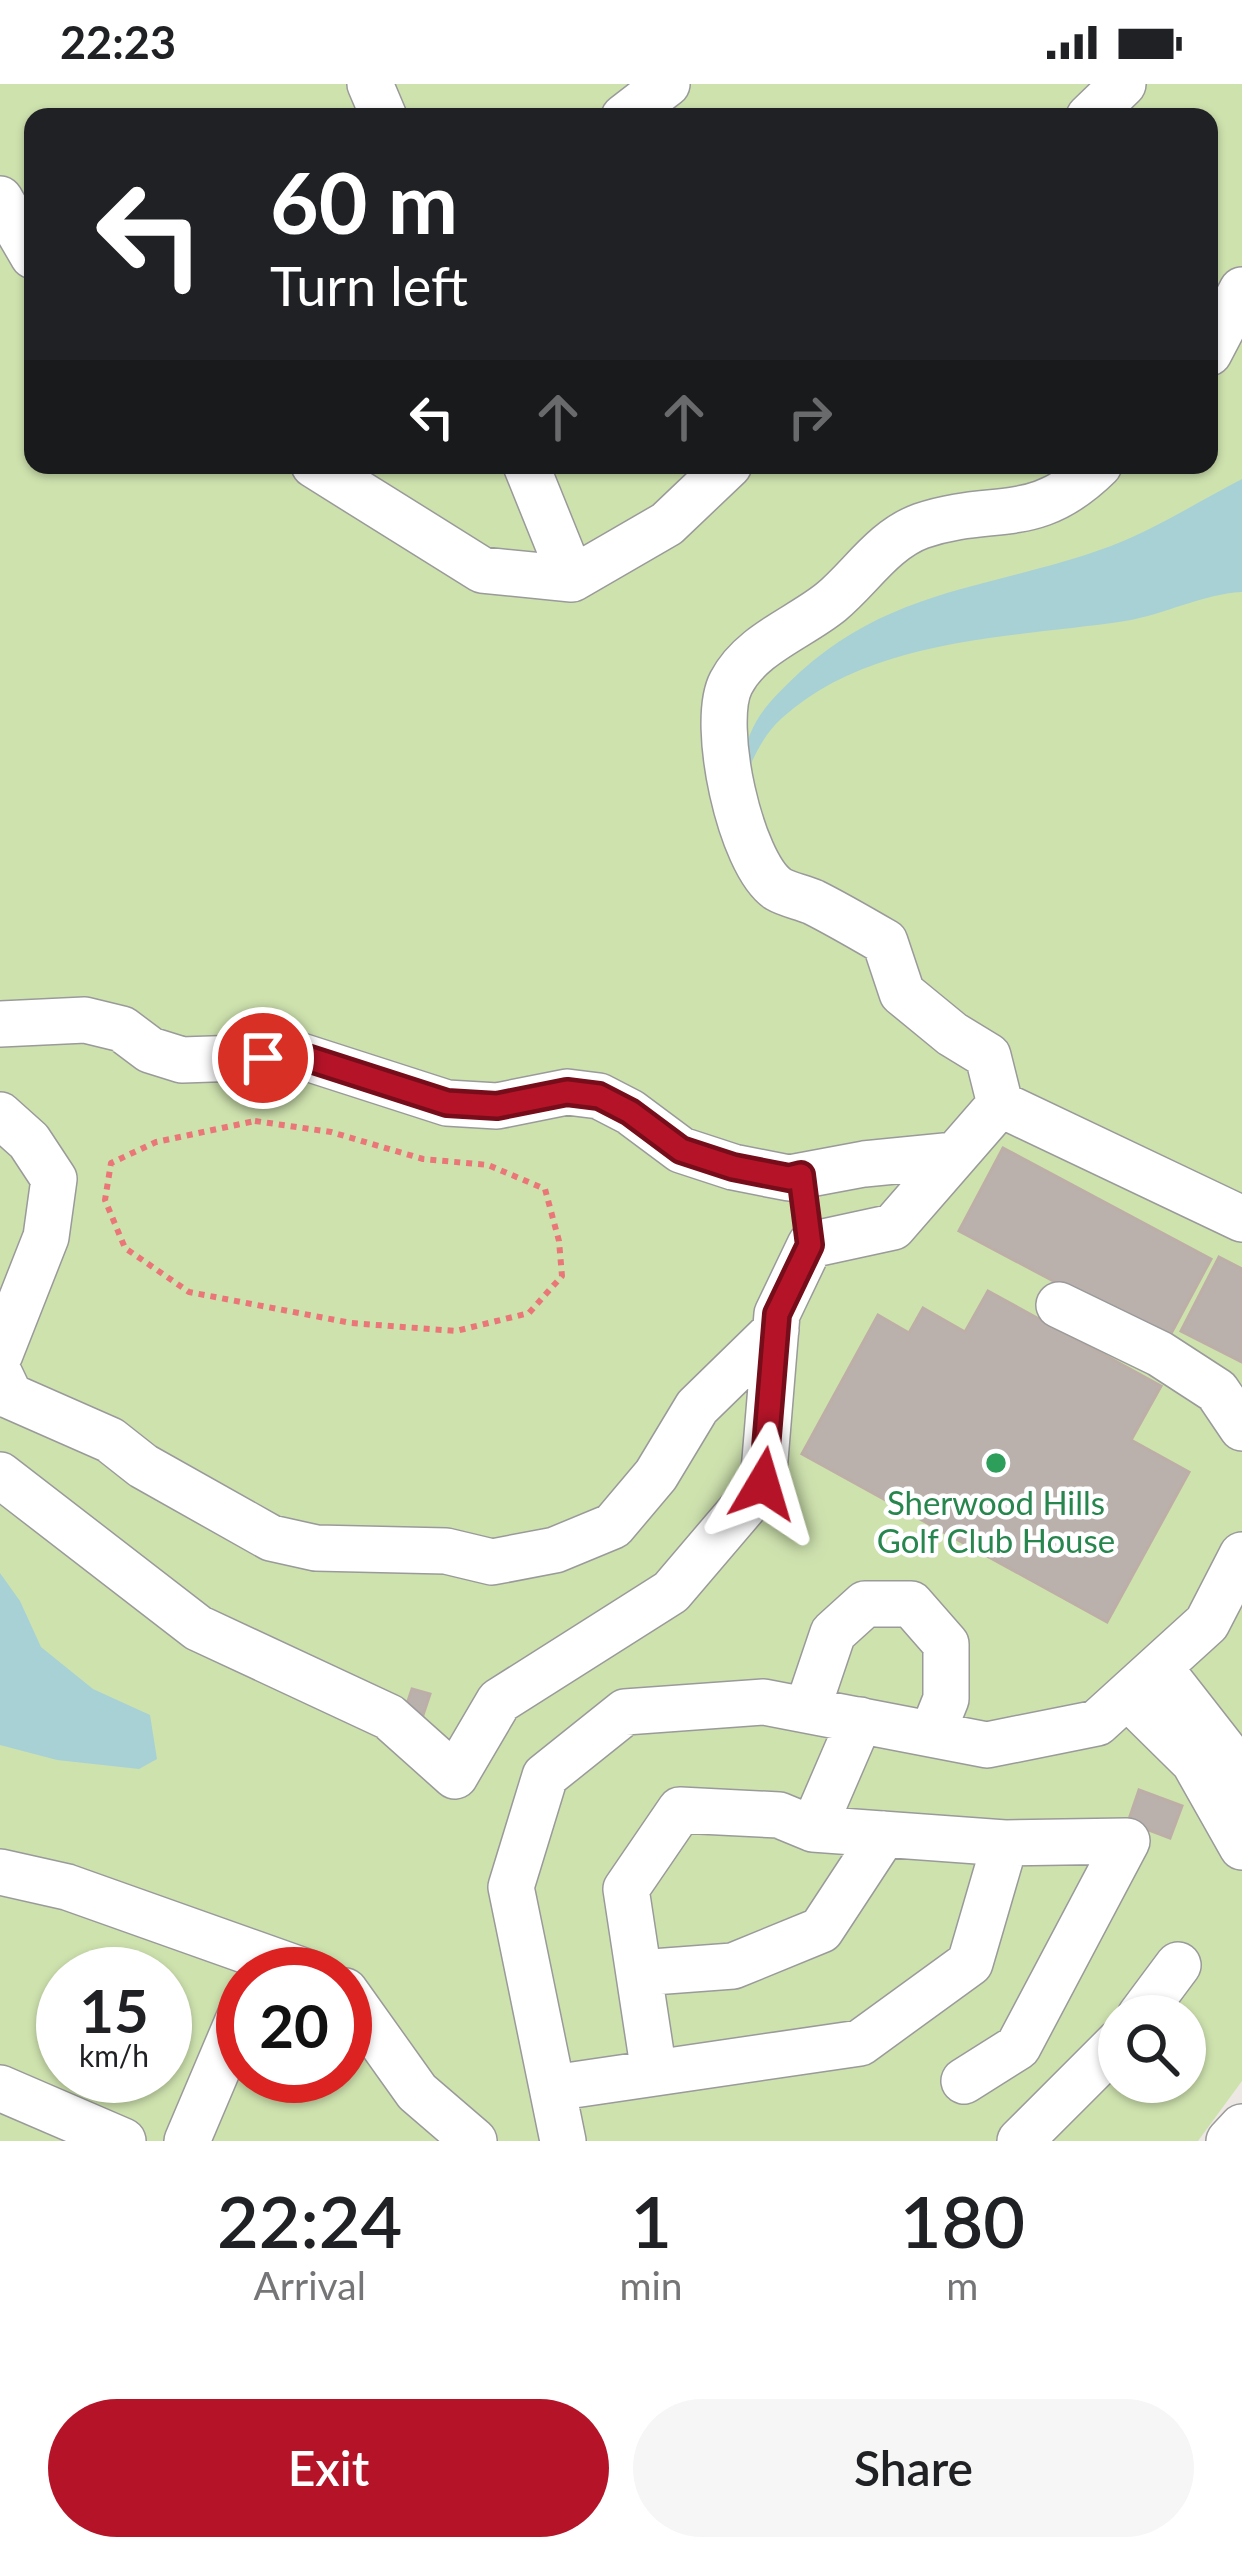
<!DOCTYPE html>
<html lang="en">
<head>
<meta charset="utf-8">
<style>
	body { margin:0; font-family:Lato,sans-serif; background:#f6f6f6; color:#202124; height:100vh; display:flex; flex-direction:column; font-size:45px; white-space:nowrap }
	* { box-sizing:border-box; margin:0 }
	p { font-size:39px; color:#757577 }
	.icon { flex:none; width:66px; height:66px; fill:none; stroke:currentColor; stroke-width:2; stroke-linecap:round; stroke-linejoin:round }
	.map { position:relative; height:2057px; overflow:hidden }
	.panel { display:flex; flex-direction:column; background:#fff; flex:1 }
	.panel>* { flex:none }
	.banner { position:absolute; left:24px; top:24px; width:1194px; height:366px; border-radius:24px; box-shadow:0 3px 9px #0004; background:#202124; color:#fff; overflow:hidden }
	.fabs { position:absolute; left:1098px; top:1911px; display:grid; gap:24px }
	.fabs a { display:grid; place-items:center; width:108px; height:108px; border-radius:50%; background:#fff; box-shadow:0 3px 9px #0004; font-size:60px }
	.speed { position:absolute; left:36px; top:1863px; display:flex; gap:24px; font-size:60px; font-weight:700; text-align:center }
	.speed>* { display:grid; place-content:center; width:156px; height:156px; border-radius:50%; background:#fff; box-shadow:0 3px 9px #0004; line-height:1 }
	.speed small { font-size:30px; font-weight:400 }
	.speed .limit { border:18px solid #d22; background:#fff; color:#111 }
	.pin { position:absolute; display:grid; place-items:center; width:102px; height:102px; color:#fff; margin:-51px; border:6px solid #fff; border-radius:50%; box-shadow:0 3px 12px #0007 }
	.me { position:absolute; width:132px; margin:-66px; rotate:7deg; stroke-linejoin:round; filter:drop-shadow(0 0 9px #0008) }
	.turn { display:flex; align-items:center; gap:42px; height:252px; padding:0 48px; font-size:54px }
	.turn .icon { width:156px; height:156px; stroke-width:2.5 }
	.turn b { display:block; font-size:84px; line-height:102px }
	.lanes { display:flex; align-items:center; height:114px; padding:0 48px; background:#0003; justify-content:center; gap:60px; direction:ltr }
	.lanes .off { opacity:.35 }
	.eta { display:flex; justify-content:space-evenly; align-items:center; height:204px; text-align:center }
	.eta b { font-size:72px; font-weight:600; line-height:84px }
	.button { display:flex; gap:24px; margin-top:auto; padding:24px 48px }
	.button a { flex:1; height:138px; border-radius:72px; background:#b51428; color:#fff; font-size:48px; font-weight:600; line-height:138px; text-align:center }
	.button a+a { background:#f6f6f6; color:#202124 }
	.status { display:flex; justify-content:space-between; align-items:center; height:84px; padding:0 60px; background:#fff; direction:ltr }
	.status svg { height:33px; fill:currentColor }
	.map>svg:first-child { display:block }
</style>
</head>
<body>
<div class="status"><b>22:23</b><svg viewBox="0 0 49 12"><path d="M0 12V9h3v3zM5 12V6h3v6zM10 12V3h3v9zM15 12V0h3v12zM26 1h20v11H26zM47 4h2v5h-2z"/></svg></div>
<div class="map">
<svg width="1242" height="2057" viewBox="0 0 1242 2057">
	<rect width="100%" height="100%" fill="#ede8e3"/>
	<path fill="#cee2ae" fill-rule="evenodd" d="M0,0H1242V1997L1198,2057H0ZM33,33H1209V381H33ZM63,1890H165V1992H63ZM243,1890H345V1992H243ZM1119,1932H1185V1998H1119Z"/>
	<path fill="#a8d1d6" d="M1242,395V508C1202,510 1164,531 1125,537C1013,554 871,553 782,634C761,652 751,681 739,705C744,646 757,628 800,588C895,502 998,504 1111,462C1156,445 1199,417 1242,395Z
		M0,1489L20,1517L41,1563L93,1605L150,1631L157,1675L139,1685L57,1676L0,1661Z"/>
	<path fill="#bab1ad" stroke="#bdaea7" stroke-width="3" d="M1003,1064L1211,1175L1167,1257L959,1147Z
		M1219,1173L1242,1185V1278L1181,1247Z
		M988,1207L1161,1302L1131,1356L1189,1388L1107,1538L802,1370L878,1231L909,1249L923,1224L965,1248Z
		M412,1605L430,1610L423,1631L405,1626Z
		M1139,1706L1182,1722L1170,1754L1128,1738Z"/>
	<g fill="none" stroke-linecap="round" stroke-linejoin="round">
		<defs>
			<path id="minor" d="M370,0L384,33
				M624,33L667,0
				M1089,33L1123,0
				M0,115L33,172
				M1209,269L1242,206
				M314,381L482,486L572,495L667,440L729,381
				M526,381L572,495
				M0,940L85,936L122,945L150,966L182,976L301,972L447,1019L497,1022L567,1008L599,1012L630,1028L681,1066L733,1083L789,1094L864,1080L955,1071
				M1000,1020L988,972L952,950L902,909L885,858C861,844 837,830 813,818C802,813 788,811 778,805C740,779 710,639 731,599C751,560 799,544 831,518C861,493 883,456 921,442C995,417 1034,445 1099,381
				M0,1031L29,1057L54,1095L46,1153L0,1270
				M1059,1221L1160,1270L1217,1307L1242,1344
				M0,1291L10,1312L110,1356L143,1382L271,1454L316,1464L446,1467L492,1478L555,1466L613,1442L656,1391L697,1323L776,1246
				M0,1391L198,1544L389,1633L455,1692L499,1617L671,1508L763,1400L777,1230L810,1161L893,1143L1000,1020L1242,1135
				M1159,1583L1230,1674L1242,1695
				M1127,1612L1194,1678L1242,1763
				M807,1626L833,1549L865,1520H911L946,1560V1615L932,1650
				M813,1745L860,1636
				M0,1788L67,1803L312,1890
				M639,1889L733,1882L821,1846L884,1750
				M345,1907L417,2008L474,2057
				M1140,1932L1178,1881
				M654,1989L626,1805L680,1726L779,1731L813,1745L1005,1759L1127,1757L1018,1963L964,1997
				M0,2004L123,2057
				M553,2004L860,1959L970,1879L1005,1759
				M187,2057L243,1925
				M563,2057L511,1803L545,1692L625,1628L764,1618L987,1661L1097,1639L1207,1539L1242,1471
				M1020,2057L1119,1958
				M1229,2057L1242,2043"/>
		</defs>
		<use href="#minor" stroke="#9a9a9a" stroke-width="48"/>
		<path stroke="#eb7678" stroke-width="6" stroke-dasharray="6 6" stroke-linecap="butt" d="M255,1037L331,1048L423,1075L488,1081L545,1105L559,1157L562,1192L529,1229L456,1247L351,1239L189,1208L125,1164L105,1116L111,1079L156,1058Z"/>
		<use href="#minor" stroke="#fff" stroke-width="45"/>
	</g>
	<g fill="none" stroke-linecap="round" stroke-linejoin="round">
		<defs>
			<path id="route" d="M263,974L301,972L447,1019L497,1022L567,1008L599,1012L630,1028L681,1066L733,1083L789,1094L801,1091L810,1161L777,1230L763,1400"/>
		</defs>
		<use href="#route" stroke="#760d1a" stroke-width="30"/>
		<use href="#route" stroke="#b51428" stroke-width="21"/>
	</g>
	<circle fill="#2e9e5b" stroke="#fff" stroke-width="4.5" cx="996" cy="1379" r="12"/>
	<g text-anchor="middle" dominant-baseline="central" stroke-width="9" stroke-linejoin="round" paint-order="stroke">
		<g font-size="33" fill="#27864d" stroke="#fff">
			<text x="996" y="1418">Sherwood Hills<tspan x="996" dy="38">Golf Club House</tspan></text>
		</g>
	</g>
</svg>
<div class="fabs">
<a><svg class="icon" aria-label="search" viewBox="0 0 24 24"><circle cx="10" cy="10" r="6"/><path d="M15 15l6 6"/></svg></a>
</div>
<div class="speed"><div>15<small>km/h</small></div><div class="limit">20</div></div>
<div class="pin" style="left:263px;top:974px;background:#d93025"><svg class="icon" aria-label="arrive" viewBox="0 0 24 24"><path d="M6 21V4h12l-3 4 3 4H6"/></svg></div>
<svg class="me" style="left:763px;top:1400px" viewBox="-20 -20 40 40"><path d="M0-17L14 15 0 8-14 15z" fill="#b51428" stroke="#fff" stroke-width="4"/></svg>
<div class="banner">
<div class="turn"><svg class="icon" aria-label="left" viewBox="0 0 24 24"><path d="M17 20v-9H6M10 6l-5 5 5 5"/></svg><div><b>60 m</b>Turn left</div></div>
<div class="lanes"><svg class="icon" aria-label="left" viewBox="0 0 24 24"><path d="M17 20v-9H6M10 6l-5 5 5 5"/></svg><svg class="icon off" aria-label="ahead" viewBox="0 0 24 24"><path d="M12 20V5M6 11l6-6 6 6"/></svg><svg class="icon off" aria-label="ahead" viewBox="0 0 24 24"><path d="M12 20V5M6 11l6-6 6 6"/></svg><svg class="icon off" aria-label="right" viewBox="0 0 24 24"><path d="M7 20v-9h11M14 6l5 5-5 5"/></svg></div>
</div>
</div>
<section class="panel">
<div class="eta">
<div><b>22:24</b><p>Arrival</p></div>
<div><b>1</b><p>min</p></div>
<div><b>180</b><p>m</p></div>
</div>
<div class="button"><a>Exit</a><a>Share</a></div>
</section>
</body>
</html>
